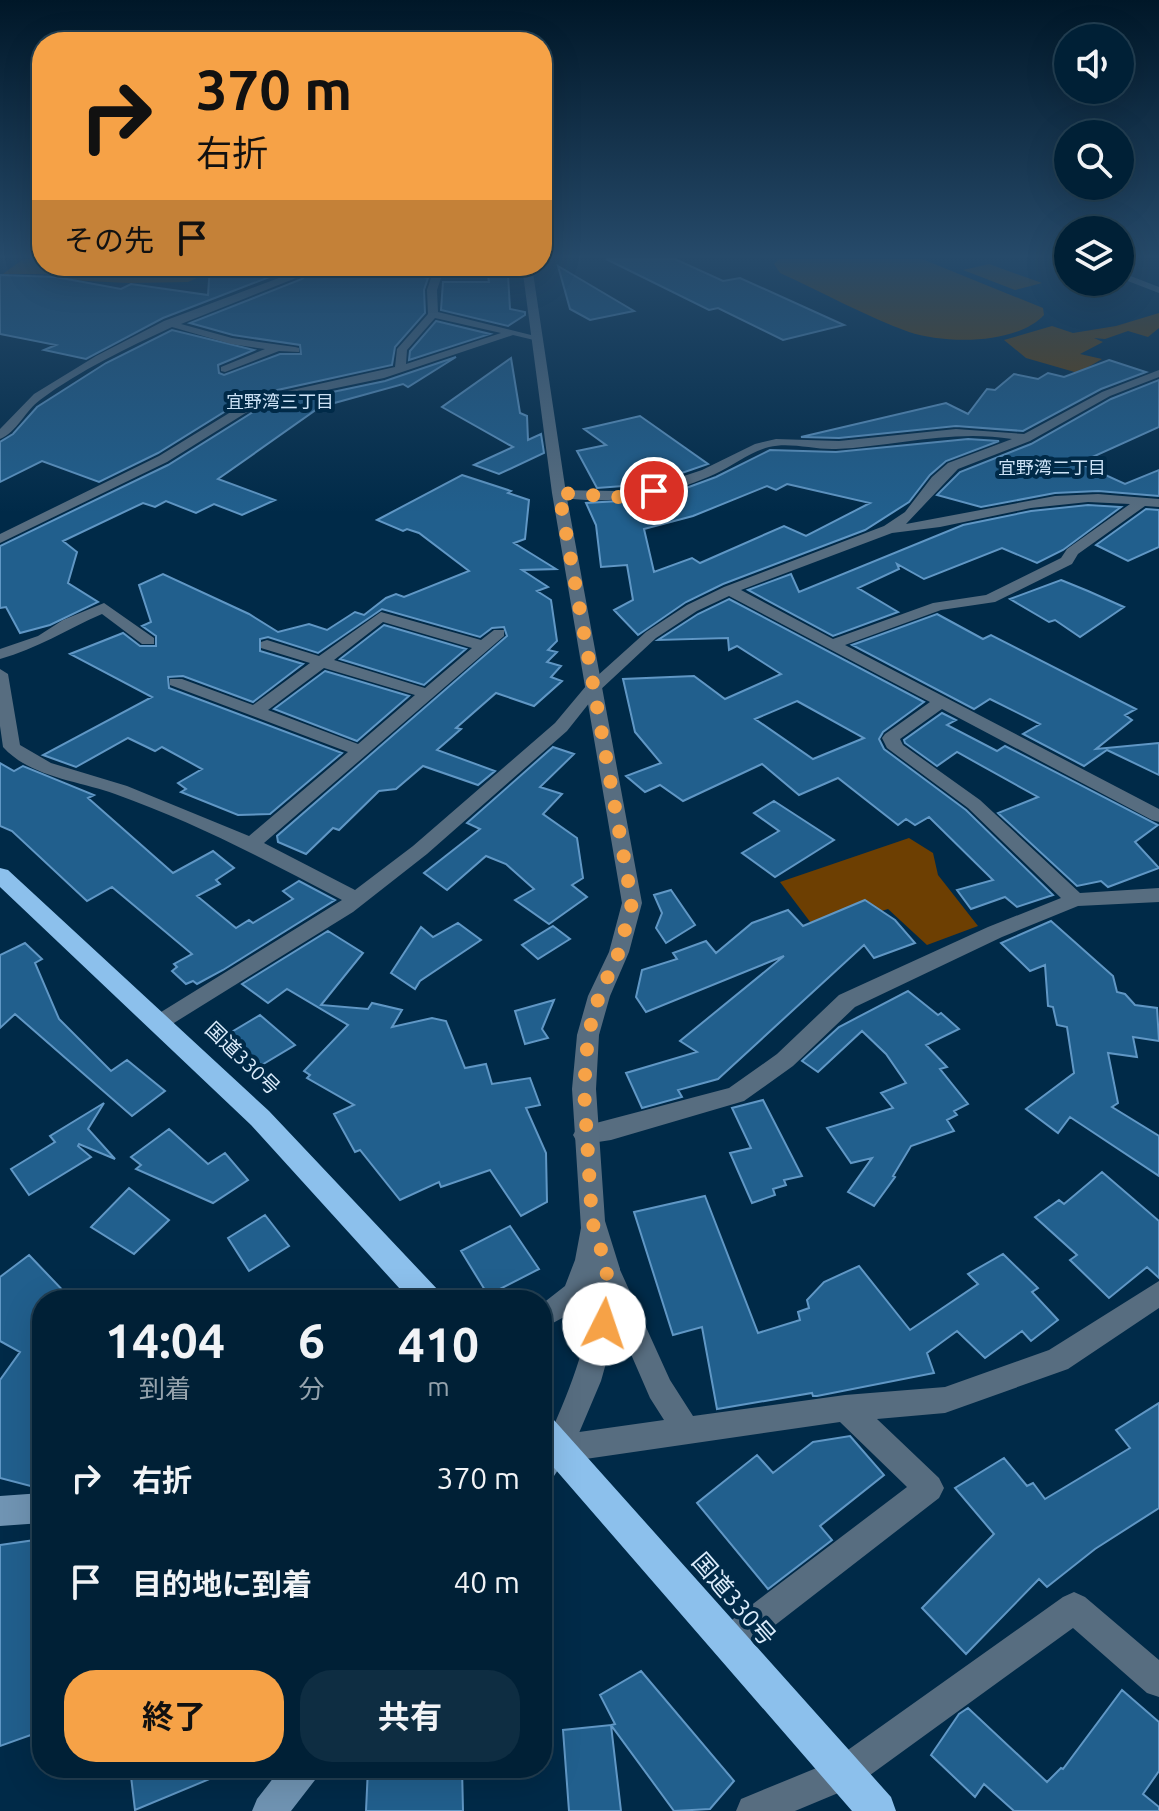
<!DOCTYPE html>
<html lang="ja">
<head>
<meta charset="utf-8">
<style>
	body { margin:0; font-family:Ubuntu,"Noto Sans JP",sans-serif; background:#0e2d42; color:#f1f3f6; height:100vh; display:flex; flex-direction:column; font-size:30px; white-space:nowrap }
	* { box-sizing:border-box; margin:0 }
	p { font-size:26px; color:#95a3ad }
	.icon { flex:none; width:44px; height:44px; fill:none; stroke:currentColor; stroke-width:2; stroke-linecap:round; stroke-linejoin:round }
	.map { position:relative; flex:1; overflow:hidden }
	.side { position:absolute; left:32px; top:1290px; width:520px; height:488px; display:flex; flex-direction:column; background:#002036; border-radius:32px; box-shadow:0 8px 32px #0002,0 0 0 2px #223e51 }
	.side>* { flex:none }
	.top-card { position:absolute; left:32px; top:32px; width:520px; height:244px; border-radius:32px; box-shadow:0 8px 32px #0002,0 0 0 2px #223e51; background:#f6a247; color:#111; overflow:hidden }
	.fabs { position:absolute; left:1054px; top:24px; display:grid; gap:16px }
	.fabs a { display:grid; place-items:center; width:80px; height:80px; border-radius:50%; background:#002036; box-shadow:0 8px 32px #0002,0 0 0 2px #223e51; font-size:40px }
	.pin { position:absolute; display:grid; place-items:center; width:68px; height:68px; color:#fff; margin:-34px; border:4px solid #fff; border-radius:50%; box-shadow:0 2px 8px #0007 }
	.me { position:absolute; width:88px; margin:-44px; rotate:4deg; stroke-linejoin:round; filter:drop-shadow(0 0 6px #0008) }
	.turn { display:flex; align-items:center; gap:28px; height:168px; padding:0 32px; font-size:36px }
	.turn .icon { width:104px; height:104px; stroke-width:2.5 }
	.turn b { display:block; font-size:56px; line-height:68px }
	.then { display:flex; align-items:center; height:76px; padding:0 32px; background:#0003; gap:16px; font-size:30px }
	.eta { display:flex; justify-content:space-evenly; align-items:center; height:136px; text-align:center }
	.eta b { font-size:48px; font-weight:700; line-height:56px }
	.action { display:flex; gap:16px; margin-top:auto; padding:16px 32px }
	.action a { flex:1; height:92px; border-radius:32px; background:#f6a247; color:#111; font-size:32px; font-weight:700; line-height:92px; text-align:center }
	.action a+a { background:#0e2d42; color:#f1f3f6 }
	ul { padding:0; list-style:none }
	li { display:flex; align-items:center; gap:24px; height:104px; padding:0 32px }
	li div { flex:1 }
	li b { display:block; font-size:30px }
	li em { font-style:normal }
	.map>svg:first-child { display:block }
</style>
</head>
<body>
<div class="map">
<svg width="1159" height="1811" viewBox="0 0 1159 1811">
	<rect width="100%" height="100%" fill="#002a48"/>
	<path fill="#6d3f02" d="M23,259H42V266H224L188,282L128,283L67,280L47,274H3Z
		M779,259H922L1043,308L1044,315C1016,345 945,344 909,332C865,316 822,292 780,273L774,264Z
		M989,264L1042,283L1015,290L963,270Z
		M1159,313V328L1148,337L1128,331L1105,339L1094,338L1103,342L1080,354L1102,359L1078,373L1026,358L1004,340L1052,326L1073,333L1116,326Z
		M909,838L933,853L938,875L978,926L927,945L888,909L817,931L780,882Z"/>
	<path fill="#215f8d" stroke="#6097c5" stroke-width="2" fill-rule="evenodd" d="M606,259H675L723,281L740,278L844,325L783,340L718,308L709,310Z
		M210,266H298L163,318L86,359L44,350L56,345L0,334V275L56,277L121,289L131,284L208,295Z
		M317,266L363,277L386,268L428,278L424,290L425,313L395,347L392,365L250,396L158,453L99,482L42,461L0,482V442L13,434L37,407L106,363L172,330L254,350L218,365L219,373L224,375L280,354H301L300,345L233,335L190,323L302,279Z
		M558,266L634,311L590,320L570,309Z
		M508,275L510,309L525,312V315L508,326L441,310L443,282H489L488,276Z
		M436,321L490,334L409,360L410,351Z
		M456,357L408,387L403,384L320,407L218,479L275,500L242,515L214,504L196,513L166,501L155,507L143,503L63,541L77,552L68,583L98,602L50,625L20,633L6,607L0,608V546L168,465L261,407L385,381Z
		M511,358L520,413L527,416L528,440L541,434L544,453L499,474L474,465L513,447L442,407Z
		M1109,360L1146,372L1101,389L1023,431L956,426L839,438L801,437L946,403L968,414L987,389L995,390L1014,374L1038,379L1048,373L1064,377Z
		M1159,380V427L1079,463L1125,484L1159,470V496L1098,491L1055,493L981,507L937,495L960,472L1031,444L1111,399Z
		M640,416L708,464L650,484L597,488L577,451L606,445L584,429Z
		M968,439L999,441L946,461L930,475L909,502L865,530L723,584L686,602L638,635L614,610L633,600L627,565L601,567L596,525L586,503L636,500L678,491L716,477L770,450L836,452ZM787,484L870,503L806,536L784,526L700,563L692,558L654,572L644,529L693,516L767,486L776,490Z
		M462,475L511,491L508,493L529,500L525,539L514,543L556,569L522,570L548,587L537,591L551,600L557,641L548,650L557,652L547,662L561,666L551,677L562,681L534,706L496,693L456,728L461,729L437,750L495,771L478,785L423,766L396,789L379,791L339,830L333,828L306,854L278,842L277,836L507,636L504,627L492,628L480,637L382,609L318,653L268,637L260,639V651L303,664L253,702L183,676L168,677L169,688L342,753L270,814L238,815L181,792L186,789L178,783L202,769L162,747L155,751L128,738L76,767L43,755L152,697L70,654L123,633L140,646H156V636L142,626L151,622L139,585L163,574L249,614L278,632L309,624L327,630L355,612L364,615L386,598L396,594L404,597L469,571L419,533L407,529L403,531L377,520Z
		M1088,505L1121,507L1063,550L1037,563L1002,548L924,579L897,564L899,569L858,588L898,612L833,636L748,590L791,574L799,592L963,525L1031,511Z
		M1146,509L1159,510V547L1128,561L1096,545Z
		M1061,580L1088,591L1124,607L1080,637L1055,620L1049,622L1010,599Z
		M729,599L924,702L883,732L879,739L884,749L966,810L1053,895L1017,907L1005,897L971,909L957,890L993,880L929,817L915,825L906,819L898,825L838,778L799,795L762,764L683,801L660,785L645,792L626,776L661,763L635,732L623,679L694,676L725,699L781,674L737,646L729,650L728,638L658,640L698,614ZM797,701L864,738L813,759L755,719Z
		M937,614L983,639L991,635L1136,709L1125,715L1132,720L1096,749L1159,743V775L1107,750L1084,766L1023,734L1040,724L990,699L974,709L852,645Z
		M384,625L466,649L424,685L340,659Z
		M325,671L409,696L357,741L274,709Z
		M942,713L956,720L947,725L997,751L1005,746L1158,825L1135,842L1159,868L1108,887L1101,881L1077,886L998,813L1038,797L957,752L937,766L905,743L904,740Z
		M553,747L574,754L540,787L562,794L543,814L577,838L583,878L572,885L587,897L549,924L515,900L534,889L506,864L486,856L447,890L424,873L480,829L467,823Z
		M0,763L14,771L23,766L94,795L88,798L173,873L213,851L234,868L216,880L220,884L197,896L236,928L249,920L253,923L293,899L283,891L299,881L335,900L223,970L197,984L193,981L186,984L172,971L177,967L174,964L192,954L112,887L87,901L12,831L0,826Z
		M774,801L834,840L775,877L742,853L779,831L754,813Z
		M671,890L695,925L666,943L656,928L662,913L654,895Z
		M865,900L895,920L915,943L874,958L864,945L718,1079L678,1090L682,1097L642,1108L626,1073L697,1052L680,1041L784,956L646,1012L636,997L642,970L677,959L673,953L706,941L716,953L752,923L788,910L803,926Z
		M1051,921L1113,976L1117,992L1125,994L1135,1005L1157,1008L1159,1041L1133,1037L1137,1057L1108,1053L1118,1103L1112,1107L1159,1136V1176L1070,1117L1058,1133L1026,1109L1074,1073L1067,1027L1057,1025L1053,1007L1048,1006L1045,965L1030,971L1001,943Z
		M458,923L481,940L420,981L415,989L391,973L421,927L433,937Z
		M553,926L570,939L538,959L522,945Z
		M328,931L363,953L321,1005L368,1009L372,1003L402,1010L392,1027L432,1018L446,1021L465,1068L486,1064L492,1084L530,1078L540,1105L526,1108L546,1153L547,1202L521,1216L490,1170L441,1187L439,1182L400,1200L360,1150L355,1152L334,1114L354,1105L307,1078L310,1075L304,1071L348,1025L287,989L268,1003L242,984Z
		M25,943L42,959L35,963L59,1019L111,1071L127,1060L165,1091L132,1116L15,1014L0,1028V955Z
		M908,991L938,1015L941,1013L959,1029L926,1045L947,1067L940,1069L968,1104L954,1111L957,1115L947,1120L954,1131L911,1146L893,1176L895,1177L874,1206L848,1192L872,1158L851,1163L827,1128L893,1108L881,1093L906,1083L886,1054L862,1031L818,1072L802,1061L839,1027Z
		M554,1000L542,1029L548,1038L525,1044L515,1011Z
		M260,1015L295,1045L260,1066L230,1033Z
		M763,1100L802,1176L784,1180L786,1185L773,1189L775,1195L752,1203L730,1153L751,1148L732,1108Z
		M104,1103L88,1129L115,1159L79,1144L78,1146L91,1157L29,1195L11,1169L55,1142L50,1136Z
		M169,1129L208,1164L225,1153L248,1180L213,1203L136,1169L141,1165L131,1157Z
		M1102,1172L1159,1221V1278L1147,1267L1109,1298L1070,1260L1077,1255L1035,1217L1059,1200L1064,1204Z
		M129,1188L169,1220L134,1254L91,1227Z
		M705,1196L758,1333L800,1320L798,1312L809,1308L807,1300L824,1282L859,1266L910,1330L978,1284L968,1274L1003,1254L1038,1288L1032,1292L1058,1320L1031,1341L1022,1331L985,1358L957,1331L927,1353L934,1373L817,1396H813L812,1393L717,1409L702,1327L673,1335L634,1212Z
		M265,1215L289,1246L249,1271L228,1238Z
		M510,1226L539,1269L488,1295L461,1251Z
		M29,1255L72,1300H42V1489L0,1478V1380L20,1352L0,1341V1277Z
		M1159,1403V1508L1095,1549L1047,1587L1039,1579L966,1654L922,1608L994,1534L955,1488L1004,1458L1027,1486L1033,1483L1045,1499L1130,1448L1116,1430Z
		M850,1436L884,1475L820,1526L832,1540L768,1589L697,1503L757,1455L773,1473L813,1442Z
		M42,1539V1731L0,1746V1545Z
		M641,1671L734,1781L710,1809L674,1811L611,1725L615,1724L600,1695Z
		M1122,1690L1159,1722V1771L1143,1794L1159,1807V1811H1014L984,1784L975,1797L931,1755L959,1714L968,1708L1047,1782L1061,1768L1063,1769Z
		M611,1725L621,1811H569L563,1730Z
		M130,1768H236L135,1810Z
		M368,1768H462L463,1811H366Z"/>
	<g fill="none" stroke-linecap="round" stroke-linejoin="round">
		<path fill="#576d80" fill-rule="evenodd" d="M303,266H314L301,276L181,324L232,338L295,347L299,348V352L279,351L225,372L221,371V367L265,349L231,344L172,327C127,348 80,370 40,400C25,411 17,432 0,439V429L34,394L96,356L164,321L295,272Z
			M435,266H445L437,290L438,312L543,338L538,341L513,335L384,378L260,404L167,462L0,543V534L159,456L252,399L395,367L397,349L428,314L427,290ZM435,318L501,333L406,364L407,350Z
			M1159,370V377L1110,396L1030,441L958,469L906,524L1055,496L1098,494L1159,499V507L1145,506L1078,554L1072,564L995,602L941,610L845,645L1159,809V822L1152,820L942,709L900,739L903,745L980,800L1080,893L1159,888V902L1078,906L1002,937L855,1007L793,1066L744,1101L611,1140L585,1144L577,1142L573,1135L577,1128L729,1088L777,1054L839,995L988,927L1061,898L968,808L887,748L882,738L885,734L930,702L729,596L697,611L656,638L598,692L567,731L427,854L353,912L161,1031L153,1029L150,1023L153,1017L342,900C268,861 194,822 115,794C79,781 30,777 3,747L0,726V669L8,674L20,745L51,763L127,786L249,836L348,752L170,685V679H182L253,705L310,663L261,648V642L267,640L319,656L381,612L481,640L494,630H504V636L264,843L355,890L413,846L555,723L586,686L646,632L687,605L724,587L884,526L905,512L932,477L948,463L1012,439C953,429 895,446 836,449C814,450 791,442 769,447C749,452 733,466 715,474C666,496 607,507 554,496V490L617,491L651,487L702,470L755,444L776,439L839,441L956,429L1024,434L1102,392ZM1088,502L1130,504L1067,549L1061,558L986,595L933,603L833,639L741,590L892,533L940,527L1031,508ZM383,622L472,648L425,688L334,660ZM324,668L415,695L358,744L268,710Z
			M104,603L154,638V644H142L102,614C67,629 37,649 0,659V649L38,636L63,620Z
			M607,1258L616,1261L670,1380L693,1416L845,1395L945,1387L1049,1350L1159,1281V1308L1068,1369L945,1413L877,1419L939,1478L944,1488L939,1498L738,1654L727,1659L716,1654L711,1643L716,1632L907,1487L840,1422L558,1463L548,1459L544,1449L548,1439L558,1435L664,1420L650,1398L594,1269L598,1261Z
			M1074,1592L1085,1597L1159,1660V1697L1147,1693L1073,1628L855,1786L795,1811H736L741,1799L831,1762L1063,1597Z"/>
		<path fill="#576d80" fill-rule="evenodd" d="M522,266H532L566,493L642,903L629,952L610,996L599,1035L596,1089L605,1221L620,1269L617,1324L601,1381L568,1459L558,1463L548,1459L544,1449C568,1392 589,1348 593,1285L575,1311L542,1329V1304L565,1286L575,1260L581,1228L572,1089L577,1035L588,996L609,952L622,903L552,493Z
			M1120,272L1159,287V293L1120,278Z"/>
		<path fill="#7094b3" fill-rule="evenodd" d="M558,1435L568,1439L572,1449L552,1479L542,1483C542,1463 536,1444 558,1435Z
			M42,1493V1523L0,1526V1496Z
			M281,1768H320L315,1780L291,1811H252L257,1799Z"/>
		<path fill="#8cc0ec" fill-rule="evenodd" d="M0,868L8,870L269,1111L439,1291L444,1300H410L251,1125L0,887Z
			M542,1415L553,1419L891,1797L896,1811H852L542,1454Z"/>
	</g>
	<linearGradient id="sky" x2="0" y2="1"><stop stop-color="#001728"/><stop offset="0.5" stop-color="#264a6a"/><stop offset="1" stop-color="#264a6a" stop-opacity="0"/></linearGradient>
	<rect width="1159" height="513" fill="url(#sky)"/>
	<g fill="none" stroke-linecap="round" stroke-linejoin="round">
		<path stroke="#f6a247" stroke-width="14" stroke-dasharray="0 25.2" d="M604,1324L607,1269L592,1221L584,1089L588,1035L599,996L619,952L632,903L559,493L618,497L654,491"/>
	</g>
	<g text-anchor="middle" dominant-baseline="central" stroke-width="8" stroke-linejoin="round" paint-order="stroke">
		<g font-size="18" fill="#cce2f6" stroke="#002a48">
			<text x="280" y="401">宜野湾三丁目</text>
			<text x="1052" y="467">宜野湾二丁目</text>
		</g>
		<g font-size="20" fill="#dbecfb" stroke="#002a48">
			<text transform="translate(243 1058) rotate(44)">国道330号</text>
		</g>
		<g font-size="24" fill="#dbecfb" stroke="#002a48">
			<text transform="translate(734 1599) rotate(49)">国道330号</text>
		</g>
	</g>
</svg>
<div class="fabs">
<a><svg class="icon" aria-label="sound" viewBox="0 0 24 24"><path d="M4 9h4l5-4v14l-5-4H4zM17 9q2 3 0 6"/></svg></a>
<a><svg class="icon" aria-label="search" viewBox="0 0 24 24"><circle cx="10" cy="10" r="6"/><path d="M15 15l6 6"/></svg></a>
<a><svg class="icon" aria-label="layers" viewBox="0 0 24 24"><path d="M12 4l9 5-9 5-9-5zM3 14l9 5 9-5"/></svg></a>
</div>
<div class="pin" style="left:654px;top:491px;background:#d93025"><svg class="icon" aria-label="arrive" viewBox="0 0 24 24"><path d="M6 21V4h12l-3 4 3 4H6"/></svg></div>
<svg class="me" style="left:604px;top:1324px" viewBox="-20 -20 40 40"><circle r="19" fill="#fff"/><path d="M0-13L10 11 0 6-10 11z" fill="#f6a247"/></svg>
<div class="top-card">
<div class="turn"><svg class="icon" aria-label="right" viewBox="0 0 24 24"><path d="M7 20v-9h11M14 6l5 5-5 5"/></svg><div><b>370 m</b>右折</div></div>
<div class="then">その先<svg class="icon" aria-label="arrive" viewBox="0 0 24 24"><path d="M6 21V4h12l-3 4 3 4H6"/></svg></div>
</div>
<section class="side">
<div class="eta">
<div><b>14:04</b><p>到着</p></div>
<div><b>6</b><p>分</p></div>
<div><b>410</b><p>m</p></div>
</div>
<ul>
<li><svg class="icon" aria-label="right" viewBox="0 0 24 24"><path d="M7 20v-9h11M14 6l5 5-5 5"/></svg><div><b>右折</b></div><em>370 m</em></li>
<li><svg class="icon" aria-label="arrive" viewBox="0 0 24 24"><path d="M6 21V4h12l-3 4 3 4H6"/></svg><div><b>目的地に到着</b></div><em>40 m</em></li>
</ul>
<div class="action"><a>終了</a><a>共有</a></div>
</section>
</div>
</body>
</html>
